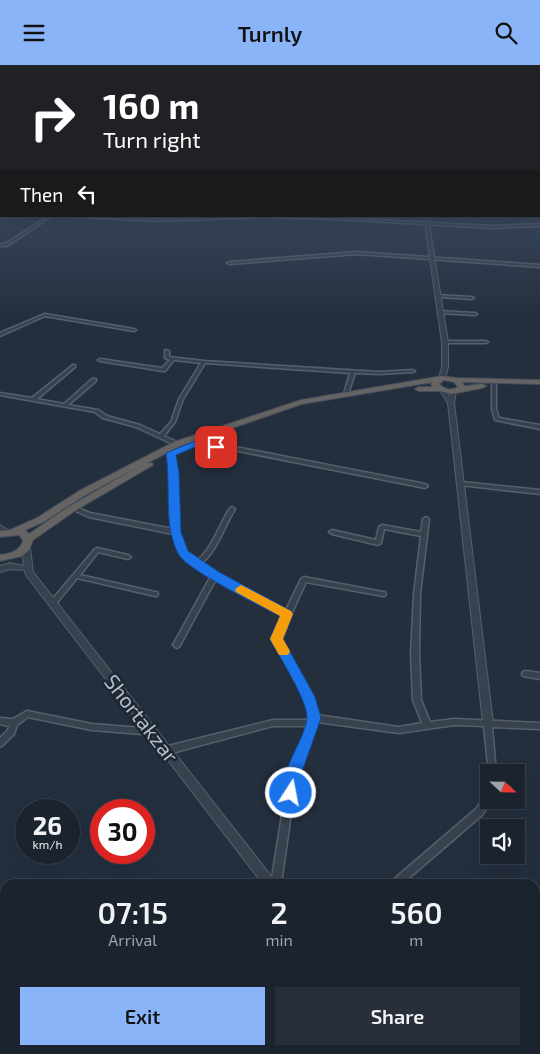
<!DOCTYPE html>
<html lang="en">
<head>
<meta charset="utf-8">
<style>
	body { margin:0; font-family:"Exo 2",sans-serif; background:#282f3a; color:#f1f3f6; height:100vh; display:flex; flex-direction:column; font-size:19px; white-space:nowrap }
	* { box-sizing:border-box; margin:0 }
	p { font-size:16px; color:#a0a4aa }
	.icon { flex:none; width:28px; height:28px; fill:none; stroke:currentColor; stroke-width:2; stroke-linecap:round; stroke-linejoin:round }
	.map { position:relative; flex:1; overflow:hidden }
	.panel { position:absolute; left:0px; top:814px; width:540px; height:176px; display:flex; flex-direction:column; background:#1b232e; border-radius:15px 15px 0 0; box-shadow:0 5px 20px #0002,0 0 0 1px #39404a }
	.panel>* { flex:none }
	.hud { position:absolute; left:0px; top:0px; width:540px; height:152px; box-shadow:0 5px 20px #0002,0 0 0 1px #39404a; background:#202124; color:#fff; overflow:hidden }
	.needle { width:32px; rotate:112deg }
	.tools { position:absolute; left:480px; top:699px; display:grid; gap:10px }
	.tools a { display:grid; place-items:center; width:45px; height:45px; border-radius:0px; background:#1b232e; box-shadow:0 5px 20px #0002,0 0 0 1px #39404a; font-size:25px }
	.speed { position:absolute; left:15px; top:734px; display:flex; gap:10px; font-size:25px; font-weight:700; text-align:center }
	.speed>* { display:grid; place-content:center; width:65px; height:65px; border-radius:50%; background:#1b232e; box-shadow:0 5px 20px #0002,0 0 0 1px #39404a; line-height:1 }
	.speed small { font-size:12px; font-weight:400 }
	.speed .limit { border:8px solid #d22; background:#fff; color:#111 }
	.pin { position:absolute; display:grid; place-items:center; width:42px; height:42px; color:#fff; margin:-21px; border-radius:10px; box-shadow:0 2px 8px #0006 }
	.me { position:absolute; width:55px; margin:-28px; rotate:11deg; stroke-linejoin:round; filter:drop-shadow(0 0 4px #0008) }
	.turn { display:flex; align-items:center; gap:18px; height:105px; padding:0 20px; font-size:22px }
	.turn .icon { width:65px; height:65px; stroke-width:2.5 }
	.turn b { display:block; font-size:35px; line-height:42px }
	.then { display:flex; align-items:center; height:48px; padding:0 20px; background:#0003; gap:10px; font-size:19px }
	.eta { display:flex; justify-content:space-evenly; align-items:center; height:85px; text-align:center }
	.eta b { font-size:30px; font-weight:600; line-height:35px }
	.action { display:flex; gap:10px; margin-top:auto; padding:10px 20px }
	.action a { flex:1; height:58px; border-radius:0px; background:#8ab4f8; color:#111; font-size:20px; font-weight:600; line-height:58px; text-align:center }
	.action a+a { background:#282f3a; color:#f1f3f6 }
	header { display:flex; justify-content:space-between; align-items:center; height:65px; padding:0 20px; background:#8ab4f8; color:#111; font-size:22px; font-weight:600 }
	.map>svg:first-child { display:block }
</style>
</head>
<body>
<header><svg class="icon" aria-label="menu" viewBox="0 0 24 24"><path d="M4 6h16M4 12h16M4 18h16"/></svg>Turnly<svg class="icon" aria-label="search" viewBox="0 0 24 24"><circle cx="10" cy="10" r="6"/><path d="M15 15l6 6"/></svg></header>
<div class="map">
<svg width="540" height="989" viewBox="0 0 540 989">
	<rect width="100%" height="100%" fill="#242f3e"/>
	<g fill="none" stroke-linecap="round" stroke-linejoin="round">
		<defs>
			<path id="minor" d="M539,116H540V118H539Z
				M539,134H540V136H539Z
				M0,147H1V149H0Z
				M49,151H52L7,181H0V179H5Z
				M65,151H93L158,154L232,151H304L492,161L540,159V161L492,163L334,154L262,152L158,156Z
				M357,187L540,200V202L357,189L229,199L227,198L229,197Z
				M437,230L472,232L474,233L472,234L438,232H437Z
				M439,246L475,248L477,249L475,250L440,248L438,247Z
				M45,249L134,264L136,265L134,266L45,251L0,271V268Z
				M444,276H486L488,277L486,278H445L443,277Z
				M165,285L169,286V292L204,296L379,307L413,305L415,306L413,307L379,309L355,308L348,329L346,330L344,329L350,308L205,298L183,334L175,357L164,371L179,378L180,379L177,381L136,362L103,353L95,347L0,330V328L32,333L73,300H75V302L37,334L64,339L92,314H96V316L68,340L98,345L107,351L140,360L160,369L171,357L179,334L201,298L174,295L165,306H163L100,296L98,295L100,294L162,303L170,295L165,293Z
				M492,319H496V344L499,353L540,360V364L495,355L492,344Z
				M200,375L425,419L428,421L425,423L198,378V376Z
				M171,386L174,388L177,408L179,467L186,487L198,495C213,482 219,460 230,443L232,442L235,444C224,462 218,484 202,498L217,508L286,545L301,514L304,512L383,527H385L386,529L385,531H383L306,517L280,574L312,632L317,650L399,662L422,658L413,635L411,589L414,529L421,471L384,464L381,478L378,480L332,469L329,467L332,465L376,475L379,462L382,460L421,467L423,454L426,452L429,454L420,529L419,589L421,635L430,657L454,654L540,658V664L492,662L496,708H489V710L484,661L454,660L399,668L317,657L296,713L281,819H271L288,713L307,661H273L168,689L165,688L164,685L165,682L168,681L273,655H305L310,652L304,632L273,574L283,550L216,514L179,582L177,583L175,582L173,580L211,511L197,501H195L194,499L181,490L173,469L89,452L71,444L70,443L73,441L90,448L173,464L171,408L168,388Z
				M462,417L540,425V429L460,420L459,419L460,418Z
				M97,483L128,490L131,492L128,494L98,487L80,510L155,527H157L158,529L157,531H155L77,513L55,540H51L50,538L51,536L95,484Z
				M526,606L540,608V614L523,611L522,609L523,607Z
				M27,646L92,659L153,664L156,665L157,667L156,669L153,670L92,665L28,652L17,660L14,669L3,680L0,682V673L8,665L9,661L0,659V653L13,654Z
				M489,729V735H492L482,750L402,819H390L392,816L476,744L486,730Z
				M540,961V974L535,976V963Z
				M512,985H525L524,989H511Z"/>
			<path id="tertiary" d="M539,143H540V148H539Z
				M427,158L429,159L448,277V302L445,313L442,315L439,313L442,302V277L425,159Z
				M443,323L445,324L449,331L451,325L453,324L456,326L454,338L493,658L491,661L488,662L485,661L483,658L448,338L440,325Z
				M0,460L11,467L10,469H4L0,465Z
				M26,480L30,483L33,507L274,815L275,819H263L26,510L25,505L10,504L0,507V501L10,498L24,501L22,483Z
				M389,985H403L405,989H390Z"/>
			<path id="trunk" d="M442,311L456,313L540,315V319L462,317L465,321L482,319L486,321L482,323L452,329L439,326H419L415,324L419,322H433L431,319L433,317L302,339L180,381L147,398H152L153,400L76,445L33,475L29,485L22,491L0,496V490C10,489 21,486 23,475L19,470L0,472V466L10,465L37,453L79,426L174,377L301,335ZM444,315L454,317L458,322C451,326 445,325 439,319ZM140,401L70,441L29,469L25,465L43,457L85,430Z"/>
		</defs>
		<use href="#minor" stroke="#565f6c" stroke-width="3"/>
		<use href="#tertiary" stroke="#565f6c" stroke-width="2"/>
		<use href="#trunk" stroke="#434c59" stroke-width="2"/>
		<use href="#minor" fill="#38414e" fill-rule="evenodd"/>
		<use href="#tertiary" fill="#38414e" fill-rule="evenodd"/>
		<use href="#trunk" fill="#656462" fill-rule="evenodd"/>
	</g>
	<linearGradient id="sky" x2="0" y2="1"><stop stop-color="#141a22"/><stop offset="0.45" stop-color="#3f4d63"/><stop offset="1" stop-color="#3f4d63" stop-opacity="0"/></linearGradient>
	<rect width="540" height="251" fill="url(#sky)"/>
	<path fill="#1a73e8" stroke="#114b97" d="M200,374L221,382L216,384L200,380L176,390L179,408L181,467L188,486L219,507L291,546L293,549L283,574L315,632L321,653L300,712L296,733L291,735L285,733C275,710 305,677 307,653C308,636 279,591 270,574L280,551C259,540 189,506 179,490C175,484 173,475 171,468C166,446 170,414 166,388Z"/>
	<path fill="#f59e0b" d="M241,520L291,546L293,549L283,574L290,586L288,590H279L270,574L280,551L236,527L235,524Z"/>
	<g text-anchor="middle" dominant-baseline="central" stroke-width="5" stroke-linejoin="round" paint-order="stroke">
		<g font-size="21" fill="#b4bcc9" stroke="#1d2633">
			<text transform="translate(142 653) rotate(52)">Shortakzar</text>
		</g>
	</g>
</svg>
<div class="tools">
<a><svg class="needle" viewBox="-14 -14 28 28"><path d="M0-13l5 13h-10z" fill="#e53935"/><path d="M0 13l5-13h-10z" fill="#a0a4aa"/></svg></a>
<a><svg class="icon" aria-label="sound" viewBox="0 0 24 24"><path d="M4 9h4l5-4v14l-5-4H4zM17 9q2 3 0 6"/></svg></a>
</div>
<div class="speed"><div>26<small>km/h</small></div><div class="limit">30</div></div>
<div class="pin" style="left:216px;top:382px;background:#d93025"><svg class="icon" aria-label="arrive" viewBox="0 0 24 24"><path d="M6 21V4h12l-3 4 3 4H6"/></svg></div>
<svg class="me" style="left:291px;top:728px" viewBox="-20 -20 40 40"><circle r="17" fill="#1a73e8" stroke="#fff" stroke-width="3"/><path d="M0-11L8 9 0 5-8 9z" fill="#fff"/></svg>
<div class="hud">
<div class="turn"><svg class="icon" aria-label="right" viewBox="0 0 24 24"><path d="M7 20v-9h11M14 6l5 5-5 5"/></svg><div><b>160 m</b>Turn right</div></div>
<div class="then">Then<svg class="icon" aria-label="left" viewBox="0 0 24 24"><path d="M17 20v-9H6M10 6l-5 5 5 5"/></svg></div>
</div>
<section class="panel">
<div class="eta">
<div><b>07:15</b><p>Arrival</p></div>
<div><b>2</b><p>min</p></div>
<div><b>560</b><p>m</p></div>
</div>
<div class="action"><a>Exit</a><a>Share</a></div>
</section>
</div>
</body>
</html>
